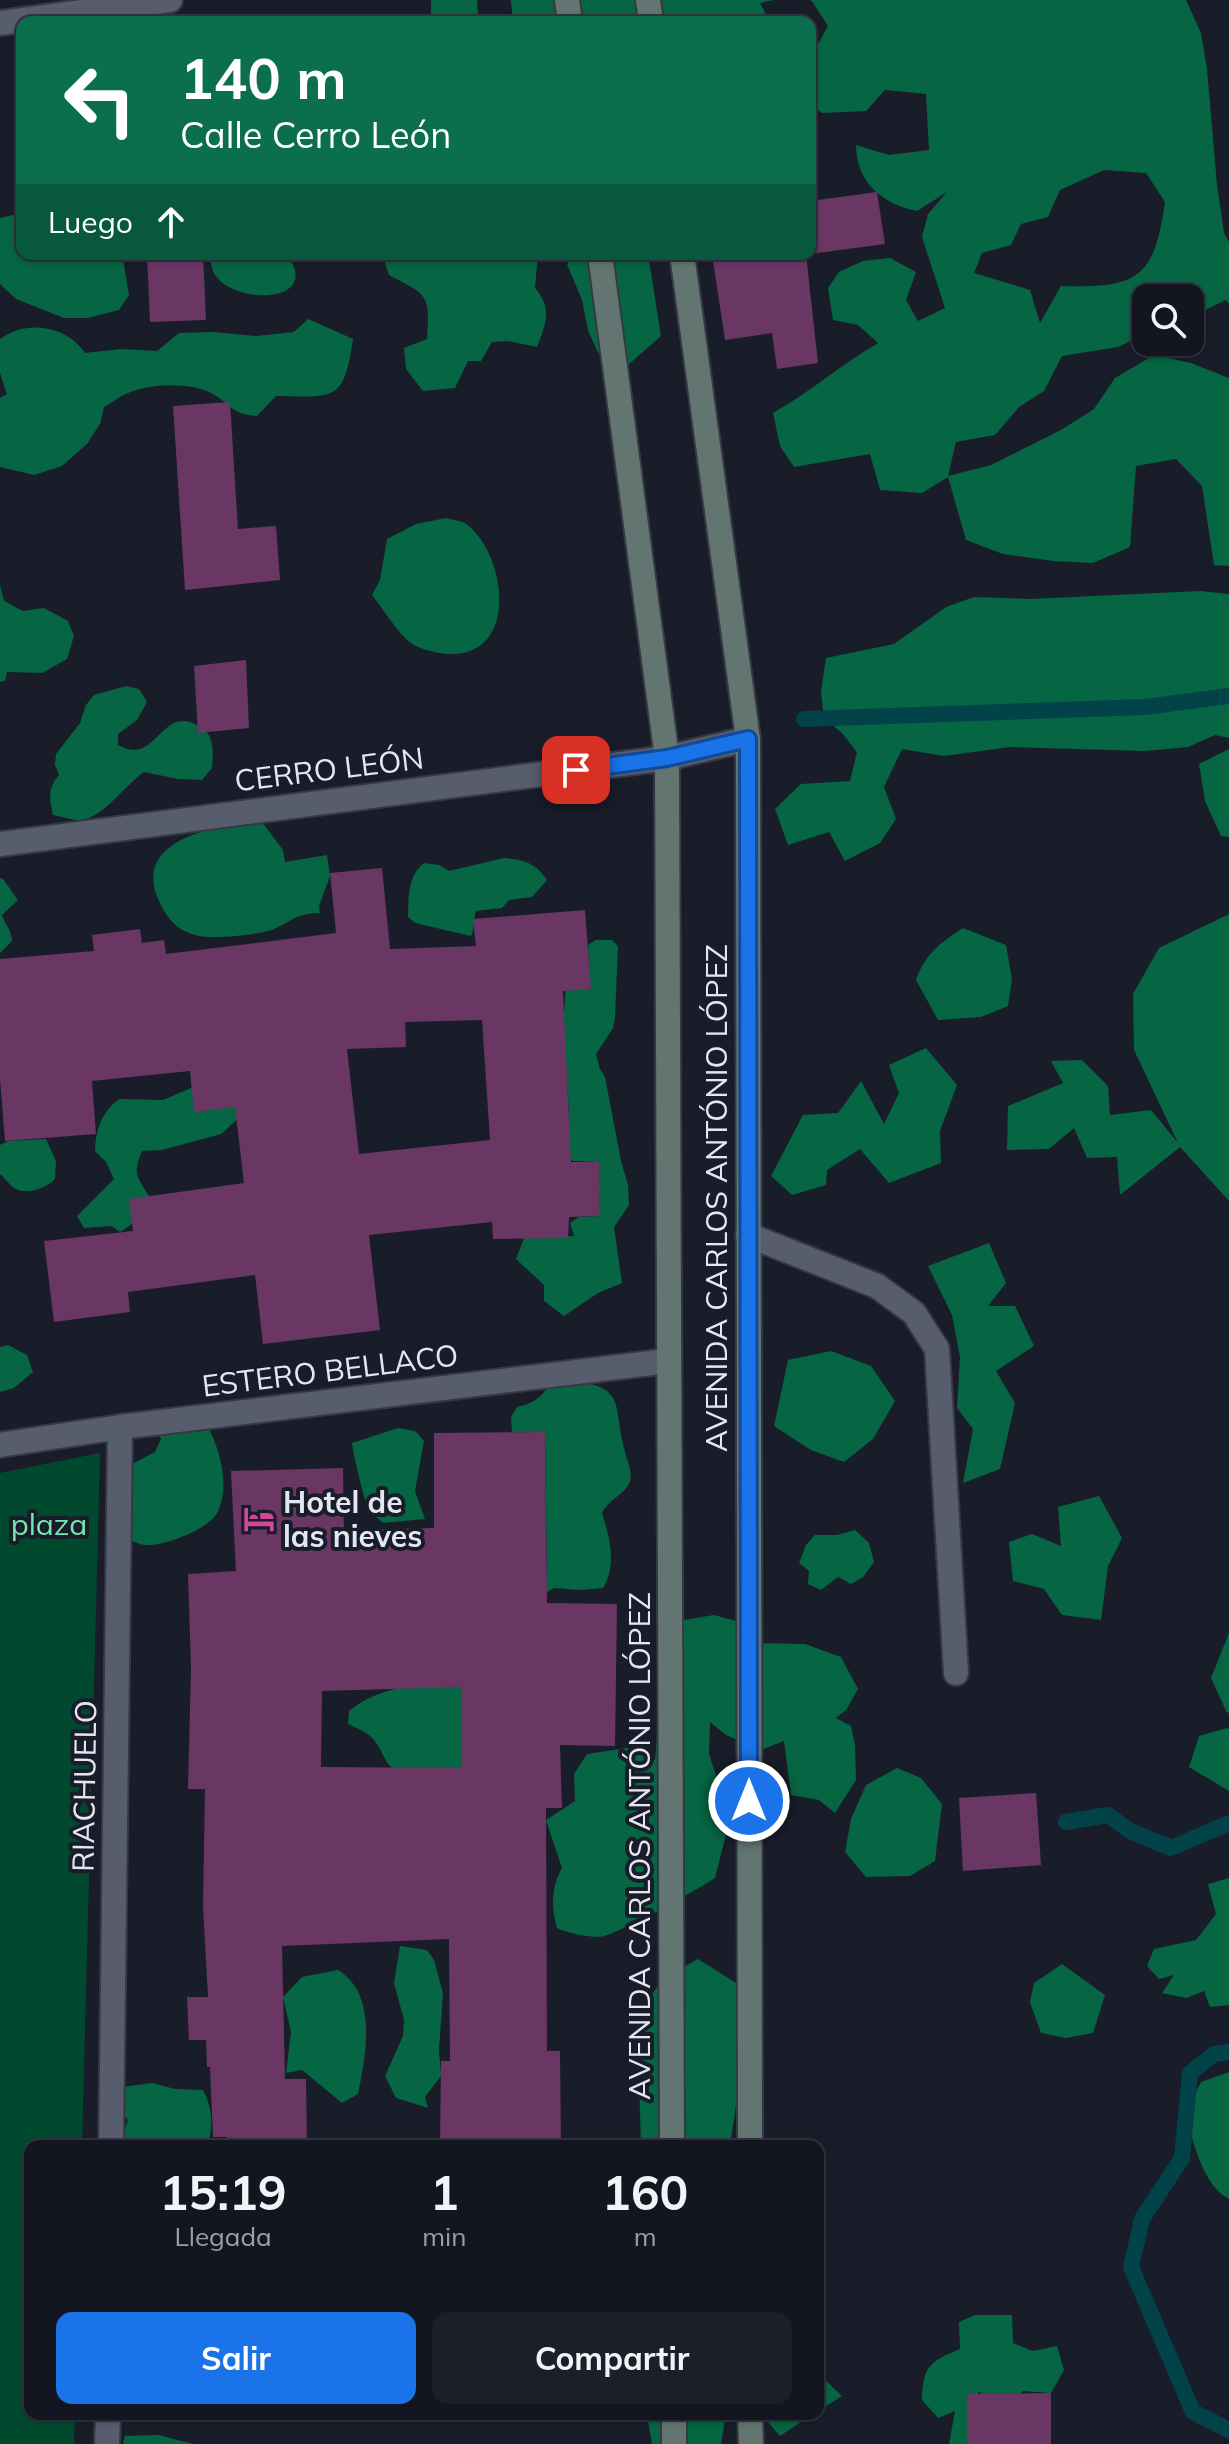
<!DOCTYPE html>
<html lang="es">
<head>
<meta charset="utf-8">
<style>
	body { margin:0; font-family:Mulish,sans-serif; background:#1c1f29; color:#f1f3f6; height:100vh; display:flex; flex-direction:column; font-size:30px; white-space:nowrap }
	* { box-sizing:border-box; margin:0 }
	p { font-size:26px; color:#9d9fa5 }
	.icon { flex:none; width:44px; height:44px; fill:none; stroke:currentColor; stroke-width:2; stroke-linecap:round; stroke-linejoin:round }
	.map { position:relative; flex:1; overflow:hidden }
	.panel { position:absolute; left:24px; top:2140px; width:800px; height:280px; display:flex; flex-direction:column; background:#131620; border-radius:16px; box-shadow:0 2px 6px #0004,0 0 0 2px #32353e }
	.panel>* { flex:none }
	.guide { position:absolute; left:16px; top:16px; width:800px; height:244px; border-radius:16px; box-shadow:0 2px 6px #0004,0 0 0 2px #32353e; background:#0b6e4f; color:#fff; overflow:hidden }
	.controls { position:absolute; left:1132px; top:284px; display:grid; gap:16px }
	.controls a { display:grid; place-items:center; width:72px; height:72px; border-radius:16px; background:#131620; box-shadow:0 2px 6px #0004,0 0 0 2px #32353e; font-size:40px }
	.pin { position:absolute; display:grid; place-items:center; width:68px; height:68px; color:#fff; margin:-34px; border-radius:16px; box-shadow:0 4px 12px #0006 }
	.me { position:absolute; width:88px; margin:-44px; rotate:0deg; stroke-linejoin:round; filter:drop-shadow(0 0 6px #0008) }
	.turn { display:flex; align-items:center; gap:28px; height:168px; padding:0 32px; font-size:36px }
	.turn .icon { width:104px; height:104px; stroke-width:2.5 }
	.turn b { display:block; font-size:56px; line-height:68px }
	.then { display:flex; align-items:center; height:76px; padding:0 32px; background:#0003; gap:16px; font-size:30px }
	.eta { display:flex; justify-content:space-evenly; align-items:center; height:136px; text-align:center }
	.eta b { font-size:48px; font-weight:700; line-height:56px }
	.cta { display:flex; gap:16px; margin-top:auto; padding:16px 32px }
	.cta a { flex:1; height:92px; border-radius:16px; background:#1a73e8; color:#fff; font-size:32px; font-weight:700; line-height:92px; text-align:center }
	.cta a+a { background:#1c1f29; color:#f1f3f6 }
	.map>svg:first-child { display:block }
</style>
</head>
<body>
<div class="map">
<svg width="1229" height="2444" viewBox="0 0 1229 2444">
	<rect width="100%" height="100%" fill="#191d2a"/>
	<path fill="#00492e" d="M100,1453L82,2146H30V2414H75L74,2444H0V1473Z"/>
	<path fill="#066542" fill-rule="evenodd" d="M431,0H477L478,15L486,22H419L431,19Z
		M511,0H774L760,3L770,22H513Z
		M809,0H1186L1201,33L1207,69L1217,185L1224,233L1229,242V304L1226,300L1190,317V298H1146V334L1118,347L1062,356L1044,391L1019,407L995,435L956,442L948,476L991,465L1061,430L1094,409L1115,378L1154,355L1191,363L1229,378V566L1214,565L1202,486L1176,459L1136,466L1130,547L1093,563L1053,561L1003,554L966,540L948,477L922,493L880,490L870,454L794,467L780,446L773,413C810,392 842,364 878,343L858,325L833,320L828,288L839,272L863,261L890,258L916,272L906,300L918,321L945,308L922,237L928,214L947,192L917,211C882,204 856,182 856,145L889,155L929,150L926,94L885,90L866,111L822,113L810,105V58L828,26L812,1ZM1104,170L1146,173L1165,202C1154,279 1138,288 1061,286L1040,323L1030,290L974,273L982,253L1011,245L1021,224L1048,217L1060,190Z
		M22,213V254H122L129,295L119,310L88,318H64L16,299L0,284V218Z
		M209,254H287C324,306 231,305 214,273C211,268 211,260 209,254Z
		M382,254H538L535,288C553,309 546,323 537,347L508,341L492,342L481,361H468L455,388L423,391L406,369L404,348L427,339C430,293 428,296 389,275Z
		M575,254H648L661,336L628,365L598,353L588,330L582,300L567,264Z
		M308,319L353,339C344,402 335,397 276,396L257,416C231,414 233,406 213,394C191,382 149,383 126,394C119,397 111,403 104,407L100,424L87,444L62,466L34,475L0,467V398L7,394L0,373V339C27,319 67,326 85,353L121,349L157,351L179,333L212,332L256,336L294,332Z
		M446,518C453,520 464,521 469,526C508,560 518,658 447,654C435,653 415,648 407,640C394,627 383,609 372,595L380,580L387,539L416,524Z
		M0,585L4,601L23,611L44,608L68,621L74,636L67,659L42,673L7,672L5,681L0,682Z
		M1200,591L1229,594V738L1215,735L1188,747L1145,751L1010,747L944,756L902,749L884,787L896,819L880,843L845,861L829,832L788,845L775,809L801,784L850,781L857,752L842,733L824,718L821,692L826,658L894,644L946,607L974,597L1030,599Z
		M126,686L139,689L147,702L137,720L118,734V745C146,760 153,736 172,724C177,721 184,720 190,722C214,730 214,745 212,768L202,780L178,779L144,772C125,785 101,821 78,820C70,820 61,816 53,815C49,799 48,787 59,775L55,765L56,754L80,723L86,705L94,695Z
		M1229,749V837L1221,836L1205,801L1199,764Z
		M262,822L283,850L285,862L327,855L330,876L319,906L320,913C294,914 295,920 274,929C261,935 209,940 195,935C177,930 168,920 160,903C128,839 219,824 262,822Z
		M504,858C524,860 535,862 547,880L532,897L509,900L502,908L476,911C473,920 475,928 471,936L415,923L408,917C409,896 407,877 424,863L439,865L449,871Z
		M0,878L3,879L18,900L2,915C5,925 12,930 12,941L0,953Z
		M1229,914V1201L1180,1147L1120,1195L1117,1157L1087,1158L1074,1128L1049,1149L1007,1150L1008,1106L1063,1083L1051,1061L1082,1060L1108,1086L1110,1115L1151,1110L1178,1143L1134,1050L1133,994L1159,948Z
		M963,928L1006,945L1012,979L1008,1006L981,1017L938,1020L916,980C925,954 941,942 963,928Z
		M596,940H612L618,946L615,1017L613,1028L596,1054L600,1069L605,1077L621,1161L628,1185L629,1205L614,1227L622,1283L598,1293L564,1316L544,1301V1285L516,1259L524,1238L574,1236L570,1223L579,1217L600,1216L598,1162L573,1161L568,1156L559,1121L569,1112L563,1027L566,984L590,981L588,945Z
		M926,1048L957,1085L940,1131L941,1163L889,1183L860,1149L827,1170L826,1185L792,1195L771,1176L803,1115L838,1113L861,1081L884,1124L899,1093L889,1065Z
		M214,1078L254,1104L221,1134L162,1150L142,1151C133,1173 136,1176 149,1196L141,1218L120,1232L112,1226L84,1228L77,1216L114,1179L106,1162L95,1151C96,1129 101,1113 119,1099L163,1100Z
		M46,1139L56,1161L55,1179C47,1188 27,1195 16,1189C10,1186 5,1178 0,1174V1145L8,1141Z
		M989,1243L1006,1283L988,1306H1015L1034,1346L996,1371L1015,1403L1000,1469L963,1483L973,1429L957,1408L960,1357L952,1315L928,1266Z
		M8,1345L27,1355L33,1372L14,1388L0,1392V1347Z
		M831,1351L871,1366L895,1401L873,1439L844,1462L811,1450L774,1426L788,1360Z
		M572,1380C624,1388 614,1401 623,1444C625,1456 633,1470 630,1481C626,1494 610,1498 602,1513C610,1538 617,1565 603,1588L580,1590L554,1588L533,1600L547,1572L545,1432H512L511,1417L517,1407C534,1403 543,1397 551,1381Z
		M203,1417C218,1443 232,1484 217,1513C209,1529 163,1547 145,1545C138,1545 123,1536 118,1531C112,1523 109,1511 105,1502L130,1465L155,1452L161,1439L156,1429Z
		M398,1428L415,1431L424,1441L415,1491L425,1519L383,1523C378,1518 371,1513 368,1508C365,1503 352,1449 352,1443Z
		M1099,1496L1122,1538L1108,1566L1101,1620L1062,1615L1044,1589L1013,1581L1009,1542L1032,1534L1061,1546L1058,1507Z
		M855,1530L869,1543L874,1562L863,1577L851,1584L838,1577L821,1590L808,1584L809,1571L799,1563L806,1545L815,1535H837Z
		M714,1615L740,1622L751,1643L805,1644L841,1657L858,1689L846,1710L836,1718L851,1726L855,1745L856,1780L835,1813L819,1800L791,1795L784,1741L761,1750L726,1735L710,1722L709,1754L727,1809L728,1827L715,1878C698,1889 616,1936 599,1937C588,1937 567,1933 557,1928C551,1907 551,1888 562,1868L546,1820L575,1801L574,1774L587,1754L627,1748L655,1760L665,1638L678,1621Z
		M1229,1633V1712L1227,1713L1211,1678Z
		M462,1678L469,1807L392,1768C384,1760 383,1753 377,1744C371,1733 358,1729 348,1724L349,1711C381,1685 423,1684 462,1678Z
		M1227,1728L1229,1729V1791L1189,1767L1199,1736Z
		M897,1768L921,1778L942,1804L935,1861L910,1876L866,1877L845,1852L851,1819L866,1785Z
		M1229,1878V2005L1210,2007L1204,1991L1186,1998L1162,1993L1174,1975L1159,1979L1147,1966L1154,1949L1196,1940L1216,1914L1208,1884Z
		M400,1946L427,1950L434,1960L443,1993L439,2050L441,2076L425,2097L428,2108L396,2098L385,2076L403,2036L404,2020L394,1983Z
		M698,1959L752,1993L731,2140L732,2146H641L637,2013L665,1977Z
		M1062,1964L1105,1995L1093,2033L1066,2038L1041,2033L1030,2002L1034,1983Z
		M338,1970C378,1994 366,2055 358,2094L342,2103L302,2070L286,2073L291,2032L283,1997L302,1977Z
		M1229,2072V2199C1202,2185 1193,2140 1185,2113L1201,2082Z
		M152,2083L175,2089L203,2090C213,2110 213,2125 208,2146H119L128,2120L112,2103L122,2087Z
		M975,2315H1012L1013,2343L1033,2351L1057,2346L1064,2370L1051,2393L1022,2391L1016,2402L991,2407L979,2391L973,2414L974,2444H949L955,2411L938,2418L922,2400C923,2366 929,2362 960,2349L959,2322Z
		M818,2373L842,2396L818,2411Z
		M647,2414H726L721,2444H652Z
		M761,2414H813L780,2436Z
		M158,2435L194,2444H123L125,2436Z"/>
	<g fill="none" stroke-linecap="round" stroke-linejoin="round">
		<path stroke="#02434a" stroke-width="16" d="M804,719L1145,707L1229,696
			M1066,1822L1108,1815L1130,1831L1171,1848L1229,1823
			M1229,2052L1214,2054L1190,2073L1182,2158L1142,2219L1131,2267L1193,2412L1229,2430"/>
	</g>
	<path fill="#6a3664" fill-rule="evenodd" d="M877,192L885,244L810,254V201Z
		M147,254H203L206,320L150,322Z
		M712,254H806L818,363L777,369L772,333L725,340Z
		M230,402L238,529L276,526L280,580L185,590L173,406Z
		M246,660L249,728L198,733L194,666Z
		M382,868L390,949L476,946L473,919L585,910L591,989L563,991L571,1162H599L600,1216L569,1217L568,1238L493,1239L492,1222L369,1235L380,1330L263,1344L255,1275L128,1292L130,1312L54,1322L44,1241L133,1231L129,1199L244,1183L235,1107L194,1112L190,1071L92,1081L96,1134L5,1141L0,1078V959L94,951L92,935L140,929L142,943L164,940L166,954L336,933L330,873ZM482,1020L490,1140L359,1154L347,1049L406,1047L405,1022Z
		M545,1432L547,1603L617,1604L615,1746L560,1745L562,1808H546L547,2051H560L561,2146H440L441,2061H450L449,1939L282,1946L285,2079H306L307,2146H227V2137H213L210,2067H207L206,2040H189L187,1997H208L203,1906L205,1789H188L191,1668L188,1574L236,1571L231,1471L343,1468L344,1530L434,1528V1433ZM462,1687V1768L321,1767L322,1691Z
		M1036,1793L1041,1865L963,1871L959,1798Z
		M1051,2393V2444H967V2394Z"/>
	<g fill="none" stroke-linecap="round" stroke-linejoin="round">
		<defs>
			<path id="lane" d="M748,1235L877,1286L914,1313L937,1349L956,1673"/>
			<path id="street" d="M0,23L170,0
				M0,844L667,758L748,739
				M0,1445L120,1427L668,1361
				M111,2146L120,1427
				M107,2444L108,2414"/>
			<path id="secondary" d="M567,0L570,22
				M648,0L651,22
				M600,254L667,758L672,2146
				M682,254L748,739L750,2146
				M674,2414V2444
				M750,2414L751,2444"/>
		</defs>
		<use href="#lane" stroke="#363844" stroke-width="28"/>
		<use href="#street" stroke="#363844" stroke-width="28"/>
		<use href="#secondary" stroke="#363844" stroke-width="28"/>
		<use href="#lane" stroke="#585d6e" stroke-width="24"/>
		<use href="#street" stroke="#585d6e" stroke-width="24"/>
		<use href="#secondary" stroke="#627570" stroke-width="24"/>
	</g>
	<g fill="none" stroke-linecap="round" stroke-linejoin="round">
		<defs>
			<path id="route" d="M576,770L667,758L748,739L749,1801"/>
		</defs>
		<use href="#route" stroke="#114b97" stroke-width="20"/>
		<use href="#route" stroke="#1a73e8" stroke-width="14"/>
	</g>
	<defs>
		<symbol id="hotel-bare" viewBox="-9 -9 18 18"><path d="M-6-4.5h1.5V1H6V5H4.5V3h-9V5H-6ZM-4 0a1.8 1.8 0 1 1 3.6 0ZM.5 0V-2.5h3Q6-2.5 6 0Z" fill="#d1479c" stroke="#191d2a" stroke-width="2.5" paint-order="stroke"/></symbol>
	</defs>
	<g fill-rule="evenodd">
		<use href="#hotel-bare" x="237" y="1497" width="44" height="44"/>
	</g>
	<g text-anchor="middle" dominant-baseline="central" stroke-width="8" stroke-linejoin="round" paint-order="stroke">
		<g font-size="30" fill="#e4e7f1" stroke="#191d2a">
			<text transform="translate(329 769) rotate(-7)">CERRO LEÓN</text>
			<text transform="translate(716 1198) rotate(-90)">AVENIDA CARLOS ANTÓNIO LÓPEZ</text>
			<text transform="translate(330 1370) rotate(-7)">ESTERO BELLACO</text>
			<text transform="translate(84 1786) rotate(-89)">RIACHUELO</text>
			<text transform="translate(639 1846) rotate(-90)">AVENIDA CARLOS ANTÓNIO LÓPEZ</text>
		</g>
		<g font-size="30" font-weight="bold" fill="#e4e7f1" stroke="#191d2a" text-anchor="start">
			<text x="283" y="1502">Hotel de<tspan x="283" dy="34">las nieves</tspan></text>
		</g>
		<g font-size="30" fill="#78e6b1" stroke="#191d2a">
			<text x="49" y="1524">plaza</text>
		</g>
	</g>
</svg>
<div class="controls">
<a><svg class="icon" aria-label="search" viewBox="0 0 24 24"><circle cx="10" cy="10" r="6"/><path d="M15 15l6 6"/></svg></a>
</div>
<div class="pin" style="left:576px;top:770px;background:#d93025"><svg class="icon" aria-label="arrive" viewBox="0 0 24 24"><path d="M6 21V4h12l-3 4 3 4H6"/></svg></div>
<svg class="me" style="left:749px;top:1801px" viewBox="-20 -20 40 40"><circle r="17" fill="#1a73e8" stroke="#fff" stroke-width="3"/><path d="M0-11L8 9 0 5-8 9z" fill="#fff"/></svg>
<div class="guide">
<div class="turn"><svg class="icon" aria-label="left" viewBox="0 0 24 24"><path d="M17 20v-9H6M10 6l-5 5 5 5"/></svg><div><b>140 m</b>Calle Cerro León</div></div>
<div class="then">Luego<svg class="icon" aria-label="ahead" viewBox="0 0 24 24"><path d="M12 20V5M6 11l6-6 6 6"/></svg></div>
</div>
<section class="panel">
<div class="eta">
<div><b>15:19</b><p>Llegada</p></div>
<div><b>1</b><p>min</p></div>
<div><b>160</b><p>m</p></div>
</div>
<div class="cta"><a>Salir</a><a>Compartir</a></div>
</section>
</div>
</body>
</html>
